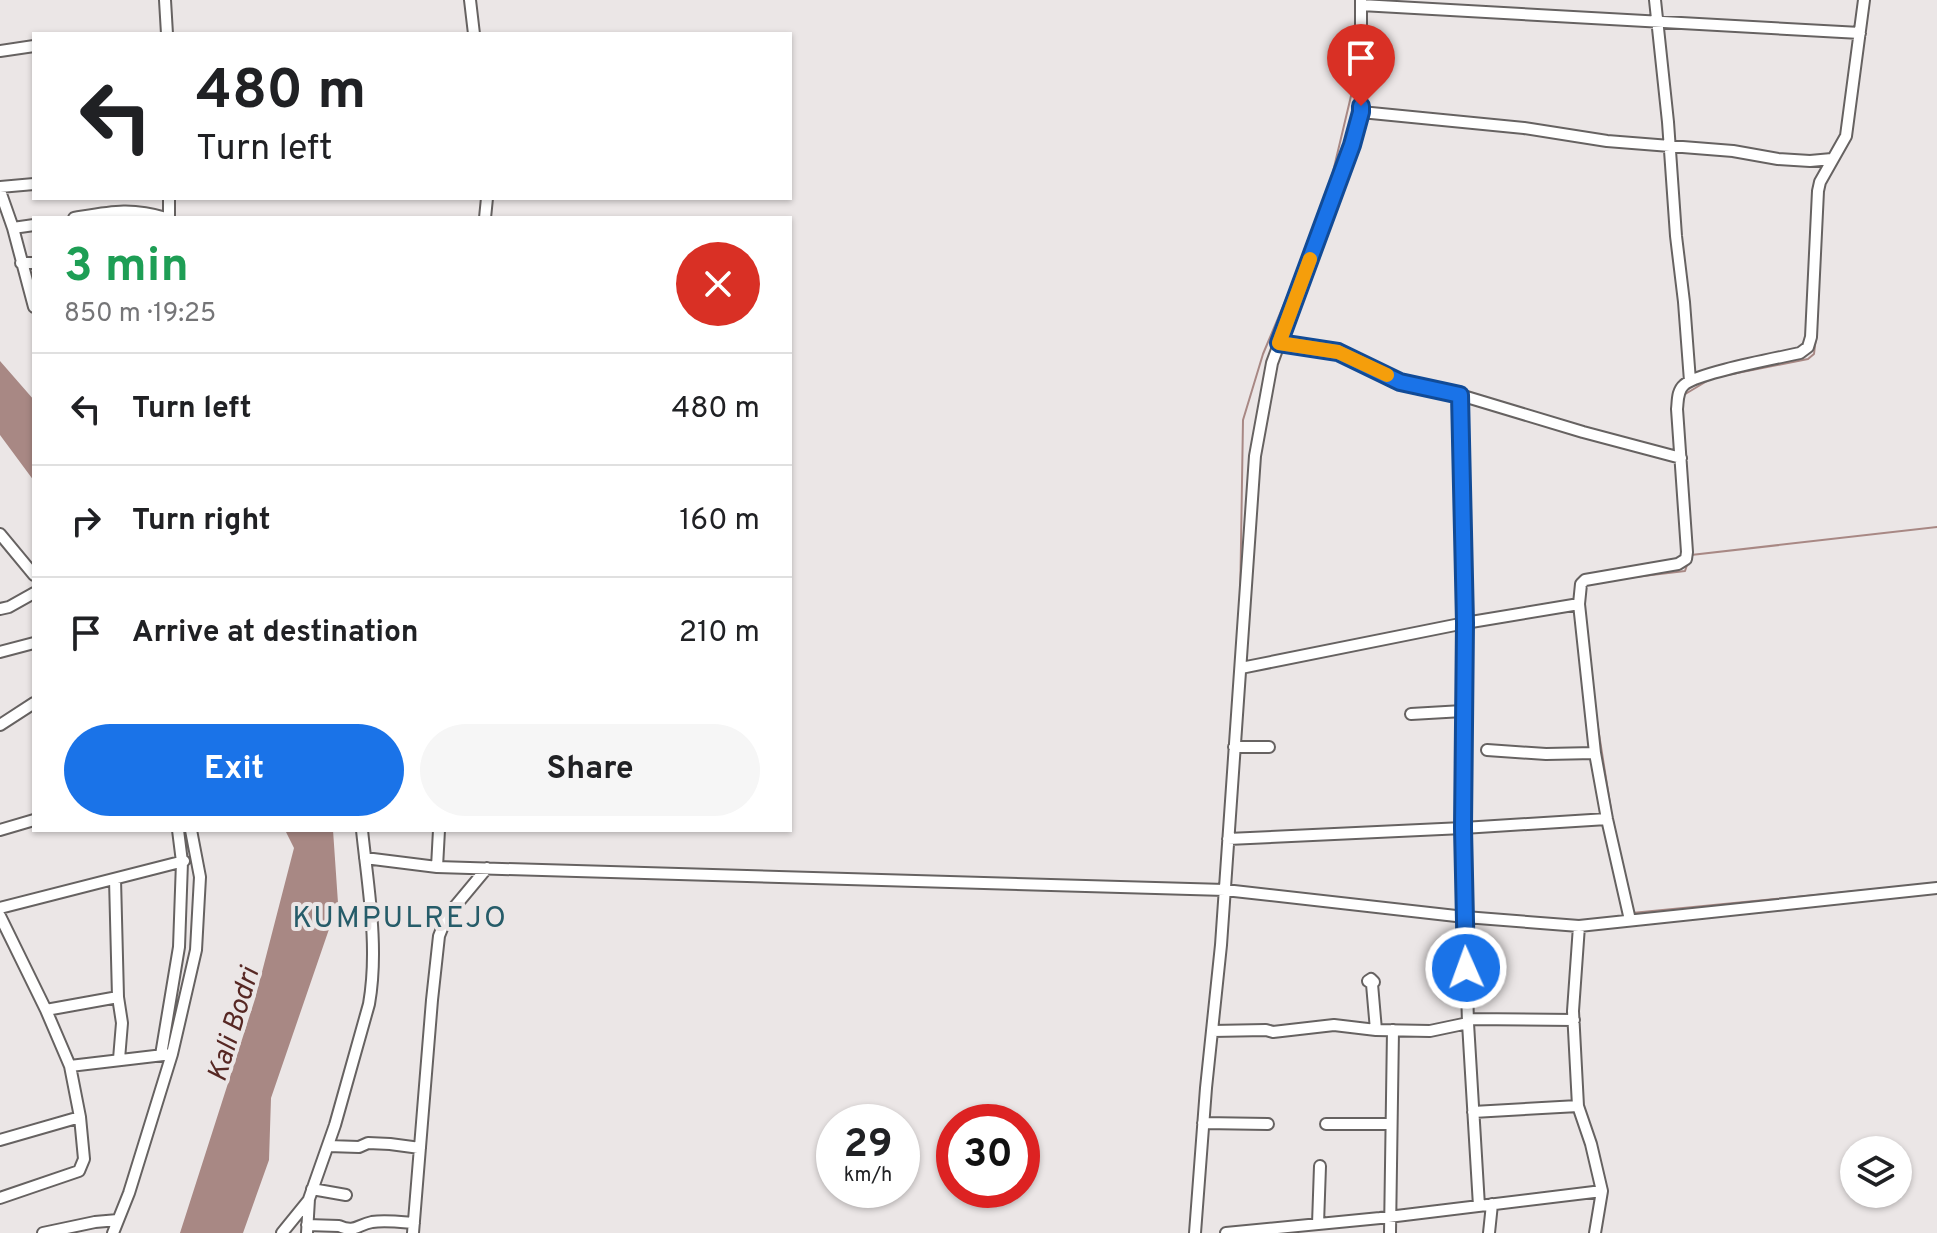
<!DOCTYPE html>
<html lang="en">
<head>
<meta charset="utf-8">
<style>
	body { margin:0; font-family:Overpass,sans-serif; background:#f6f6f6; color:#202124; height:100vh; display:flex; flex-direction:column; font-size:30px; white-space:nowrap }
	* { box-sizing:border-box; margin:0 }
	p { font-size:26px; color:#757577 }
	.icon { flex:none; width:44px; height:44px; fill:none; stroke:currentColor; stroke-width:2; stroke-linecap:round; stroke-linejoin:round }
	.map { position:relative; flex:1; overflow:hidden }
	.drawer { position:absolute; left:32px; top:216px; width:760px; height:616px; display:flex; flex-direction:column; background:#fff; border-radius:0px; box-shadow:0 2px 6px #0004 }
	.drawer>* { flex:none }
	.hud { position:absolute; left:32px; top:32px; width:760px; height:168px; border-radius:0px; box-shadow:0 2px 6px #0004; background:#fff; color:#202124; overflow:hidden }
	.controls { position:absolute; left:1840px; top:1136px; display:grid; gap:16px }
	.controls a { display:grid; place-items:center; width:72px; height:72px; border-radius:50%; background:#fff; box-shadow:0 2px 6px #0004; font-size:40px }
	.speed { position:absolute; left:816px; top:1104px; display:flex; gap:16px; font-size:40px; font-weight:700; text-align:center }
	.speed>* { display:grid; place-content:center; width:104px; height:104px; border-radius:50%; background:#fff; box-shadow:0 2px 6px #0004; line-height:1 }
	.speed small { font-size:20px; font-weight:400 }
	.speed .limit { border:12px solid #d22; background:#fff; color:#111 }
	.pin { position:absolute; display:grid; place-items:center; width:68px; height:68px; color:#fff; margin:-82px -34px; border-radius:50% 50% 50% 0; rotate:-45deg; box-shadow:0 0 8px #0007 }
	.pin .icon { rotate:45deg }
	.me { position:absolute; width:88px; margin:-44px; rotate:358deg; stroke-linejoin:round; filter:drop-shadow(0 0 6px #0008) }
	.turn { display:flex; align-items:center; gap:28px; height:168px; padding:0 32px; font-size:36px }
	.turn .icon { width:104px; height:104px; stroke-width:2.5 }
	.turn b { display:block; font-size:56px; line-height:68px }
	.round { display:grid; place-items:center; flex:none; width:84px; height:84px; border-radius:42px; background:#f6f6f6 }
	.head { display:flex; align-items:center; justify-content:space-between; height:136px; padding:0 32px }
	h1 { font-size:48px; font-weight:700; line-height:60px; color:#1e9e55 }
	.action { display:flex; gap:16px; margin-top:auto; padding:16px 32px }
	.action a { flex:1; height:92px; border-radius:48px; background:#1a73e8; color:#fff; font-size:32px; font-weight:700; line-height:92px; text-align:center }
	.action a+a { background:#f6f6f6; color:#202124 }
	ul { padding:0; list-style:none }
	li { display:flex; align-items:center; gap:24px; height:112px; padding:0 32px; border-top:2px solid #e0e0e0 }
	li div { flex:1 }
	li b { display:block; font-size:30px }
	li em { font-style:normal }
	.map>svg:first-child { display:block }
</style>
</head>
<body>
<div class="map">
<svg width="1937" height="1233" viewBox="0 0 1937 1233">
	<rect width="100%" height="100%" fill="#ebe6e6"/>
	<path fill="#a88884" d="M0,361L34,400V481L0,435Z
		M285,830H333L338,903L271,1098L269,1160L243,1233H180L255,999L294,848Z"/>
	<g fill="none" stroke-linecap="round" stroke-linejoin="round">
		<path stroke="#a88884" stroke-width="2" d="M1356,0V33
			M1327,197L1356,75
			M1682,396L1712,378L1808,359L1814,354L1816,337
			M1691,555L1937,527
			M1618,579L1685,571L1687,565
			M1240,606L1243,420L1263,354L1323,211
			M1596,715L1611,810
			M1612,816L1621,859
			M1632,913L1937,883"/>
		<defs>
			<path id="minor" d="M165,0L167,34
				M470,0L474,34
				M1655,0L1668,122L1676,236L1684,302L1690,381
				M1361,5L1860,33
				M0,51L34,46
				M1361,112L1524,128L1607,141L1733,151L1778,159L1810,161L1832,159
				M0,187L34,184
				M0,191L13,228L34,307
				M74,218C110,212 130,207 166,218
				M169,218V198
				M485,218L487,198
				M13,228L34,225
				M21,263H34
				M1279,343L1338,352L1400,382L1460,395L1583,432L1681,458
				M1460,395L1465,623L1463,828L1465,917L1468,1023L1479,1206
				M0,534L34,575
				M0,609L9,607L34,593
				M0,652L34,643
				M1241,668L1465,623L1579,604
				M1411,714L1463,711
				M0,725L34,703
				M1234,747H1269
				M1487,750L1546,754L1595,753
				M0,830L34,820
				M1228,839L1463,828L1607,819
				M365,858L437,867L1225,890L1465,917L1579,926L1937,888
				M437,867L439,830
				M115,879L118,997L122,1023L119,1059
				M0,908L184,861
				M0,916L46,1010L70,1066
				M1630,920L1607,819L1595,753L1579,604L1581,584L1585,580L1678,564L1686,559L1687,552L1677,409C1678,401 1677,391 1684,385C1696,373 1778,358 1800,353L1808,347L1811,337L1818,191L1820,182L1846,136L1864,0
				M1579,926L1573,1011L1578,1106L1591,1144L1602,1191L1595,1233
				M1374,982L1371,979L1368,981L1372,984L1376,1030
				M46,1010L118,997
				M1468,1019L1574,1020
				M1212,1031L1266,1030L1273,1032L1334,1025L1376,1030L1430,1031L1468,1023
				M161,1055L179,947L182,862L178,830
				M1473,1112L1578,1106
				M1203,1123L1268,1124
				M1326,1124H1390
				M0,1140L80,1117
				M328,1146L359,1147L368,1143L390,1144L420,1148
				M312,1189L346,1195
				M0,1198L79,1171L84,1159L80,1117L70,1066L172,1054
				M1318,1224L1320,1166
				M307,1225L339,1226C355,1233 357,1225 372,1222C385,1220 401,1222 414,1223
				M43,1233L95,1222L118,1220
				M113,1233L129,1193L172,1054L196,950L200,877L191,830
				M282,1233L308,1201
				M307,1233L309,1199L335,1125L369,1004C379,947 368,888 362,830
				M413,1233L432,1000L439,936L447,916L487,868
				M1195,1233L1206,1088L1221,945L1255,456L1272,363L1352,145L1361,112V0
				M1226,1233L1380,1218L1602,1191
				M1390,1233L1393,1030
				M1489,1233L1492,1204"/>
		</defs>
		<use href="#minor" stroke="#666261" stroke-width="14"/>
		<use href="#minor" stroke="#fff" stroke-width="10"/>
	</g>
	<g fill="none" stroke-linecap="round" stroke-linejoin="round">
		<defs>
			<path id="route" d="M1361,106V112L1352,145L1279,343L1338,352L1400,382L1460,395L1465,623L1463,828L1466,968"/>
		</defs>
		<use href="#route" stroke="#114b97" stroke-width="20"/>
		<use href="#route" stroke="#1a73e8" stroke-width="14"/>
		<path stroke="#f59e0b" stroke-width="14" d="M1310,259L1279,343L1338,352L1387,375"/>
	</g>
	<g text-anchor="middle" dominant-baseline="central" stroke-width="8" stroke-linejoin="round" paint-order="stroke">
		<g font-size="28" font-style="italic" fill="#562723" stroke="#ebe6e6">
			<text transform="translate(235 1025) rotate(-73)">Kali Bodri</text>
		</g>
		<g font-size="30" letter-spacing="2" fill="#265c69" stroke="#ebe6e6">
			<text x="400" y="919">KUMPULREJO</text>
		</g>
	</g>
</svg>
<div class="controls">
<a><svg class="icon" aria-label="layers" viewBox="0 0 24 24"><path d="M12 4l9 5-9 5-9-5zM3 14l9 5 9-5"/></svg></a>
</div>
<div class="speed"><div>29<small>km/h</small></div><div class="limit">30</div></div>
<div class="pin" style="left:1361px;top:106px;background:#d93025"><svg class="icon" aria-label="arrive" viewBox="0 0 24 24"><path d="M6 21V4h12l-3 4 3 4H6"/></svg></div>
<svg class="me" style="left:1466px;top:968px" viewBox="-20 -20 40 40"><circle r="17" fill="#1a73e8" stroke="#fff" stroke-width="3"/><path d="M0-11L8 9 0 5-8 9z" fill="#fff"/></svg>
<div class="hud">
<div class="turn"><svg class="icon" aria-label="left" viewBox="0 0 24 24"><path d="M17 20v-9H6M10 6l-5 5 5 5"/></svg><div><b>480 m</b>Turn left</div></div>
</div>
<section class="drawer">
<div class="head"><div><h1>3 min</h1><p>850 m · 19:25</p></div><a class="round" style="background:#d93025;color:#fff"><svg class="icon" aria-label="close" viewBox="0 0 24 24"><path d="M6 6l12 12M18 6L6 18"/></svg></a></div>
<ul>
<li><svg class="icon" aria-label="left" viewBox="0 0 24 24"><path d="M17 20v-9H6M10 6l-5 5 5 5"/></svg><div><b>Turn left</b></div><em>480 m</em></li>
<li><svg class="icon" aria-label="right" viewBox="0 0 24 24"><path d="M7 20v-9h11M14 6l5 5-5 5"/></svg><div><b>Turn right</b></div><em>160 m</em></li>
<li><svg class="icon" aria-label="arrive" viewBox="0 0 24 24"><path d="M6 21V4h12l-3 4 3 4H6"/></svg><div><b>Arrive at destination</b></div><em>210 m</em></li>
</ul>
<div class="action"><a>Exit</a><a>Share</a></div>
</section>
</div>
</body>
</html>
